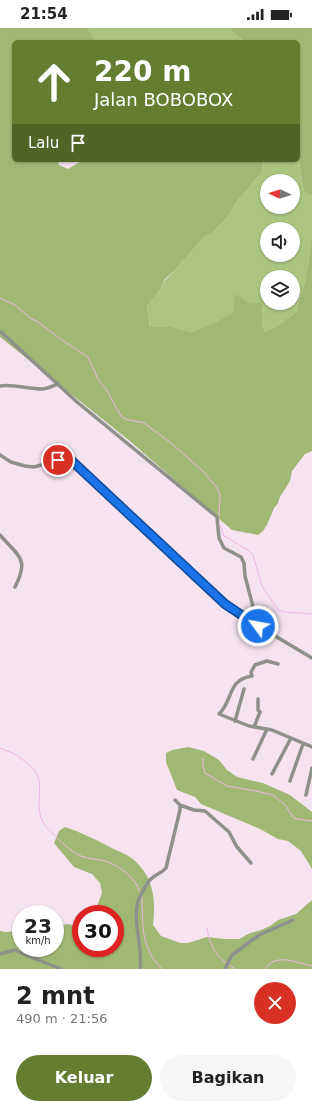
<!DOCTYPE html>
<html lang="id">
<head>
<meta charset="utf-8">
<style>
	body { margin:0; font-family:"DejaVu Sans",sans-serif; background:#f6f6f6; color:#222; height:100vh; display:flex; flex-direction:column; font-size:15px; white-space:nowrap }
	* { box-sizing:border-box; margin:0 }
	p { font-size:13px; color:#767676 }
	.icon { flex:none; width:22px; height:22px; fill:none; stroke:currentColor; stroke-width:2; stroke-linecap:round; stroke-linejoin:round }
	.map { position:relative; height:941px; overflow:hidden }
	.side { display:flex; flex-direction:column; background:#fff; flex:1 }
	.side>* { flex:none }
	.top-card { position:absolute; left:12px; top:12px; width:288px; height:122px; border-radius:6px; box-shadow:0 1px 3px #0004; background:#647d30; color:#fff; overflow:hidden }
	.needle { width:26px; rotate:274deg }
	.fabs { position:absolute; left:260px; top:146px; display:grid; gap:8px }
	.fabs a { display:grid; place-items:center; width:40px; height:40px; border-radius:50%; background:#fff; box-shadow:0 1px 3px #0004; font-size:20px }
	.speed { position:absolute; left:12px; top:877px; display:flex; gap:8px; font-size:20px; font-weight:700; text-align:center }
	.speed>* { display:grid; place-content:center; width:52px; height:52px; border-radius:50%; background:#fff; box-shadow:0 1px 3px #0004; line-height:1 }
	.speed small { font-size:10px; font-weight:400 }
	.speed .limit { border:6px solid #d22; background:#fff; color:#111 }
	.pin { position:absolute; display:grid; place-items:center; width:34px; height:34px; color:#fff; margin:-17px; border:2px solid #fff; border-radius:50%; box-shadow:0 1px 4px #0007 }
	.me { position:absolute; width:44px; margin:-22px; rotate:302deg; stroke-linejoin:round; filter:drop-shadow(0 0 3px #0008) }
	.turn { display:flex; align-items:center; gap:14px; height:84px; padding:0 16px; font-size:18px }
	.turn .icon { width:52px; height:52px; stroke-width:2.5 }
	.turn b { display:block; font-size:28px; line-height:34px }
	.then { display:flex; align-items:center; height:38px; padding:0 16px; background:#0003; gap:8px; font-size:15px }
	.round { display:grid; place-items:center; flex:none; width:42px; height:42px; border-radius:21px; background:#f6f6f6 }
	.headline { display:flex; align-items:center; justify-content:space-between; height:68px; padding:0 16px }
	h1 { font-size:24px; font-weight:700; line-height:30px }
	.button { display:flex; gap:8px; margin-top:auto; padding:8px 16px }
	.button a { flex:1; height:46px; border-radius:24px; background:#647d30; color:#fff; font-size:16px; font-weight:700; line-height:46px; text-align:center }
	.button a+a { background:#f6f6f6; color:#222 }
	.status { display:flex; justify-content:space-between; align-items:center; height:28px; padding:0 20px; background:#fff; direction:ltr }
	.status svg { height:11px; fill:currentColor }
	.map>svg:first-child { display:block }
</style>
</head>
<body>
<div class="status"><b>21:54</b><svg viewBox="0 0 49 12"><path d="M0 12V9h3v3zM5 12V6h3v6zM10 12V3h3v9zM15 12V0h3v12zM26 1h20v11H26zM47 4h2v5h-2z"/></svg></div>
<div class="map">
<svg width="312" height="941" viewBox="0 0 312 941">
	<rect width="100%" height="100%" fill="#f5e3f0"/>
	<path fill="#abc47f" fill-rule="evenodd" d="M88,0H232L231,3L245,14H96Z
		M298,130L304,164L312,168V209L305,254L296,284L275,299L265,304L262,293L263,274L233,284L212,296L191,304L173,299H150L147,278L160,262L165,252L175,242L204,209L212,205L228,189L235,176L262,144L264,132H298ZM267,153H293V179H267ZM267,201H293V227H267ZM267,249H293V275H267Z"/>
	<path fill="#a0b874" d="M0,0H88L96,14H14V132H58L59,137L68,141L83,132H264L262,144L235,176L228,189L212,205L204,209L175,242L165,251L160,262L147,278L150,299H173L191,304L212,296L233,284L236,266L250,276L263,274L262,293L265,304L275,299L296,284L305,254L312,209V423L305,426L292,443L290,453L280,469L278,475L274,480L267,497L263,503L258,507L232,502L131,414L0,309Z
		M232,0H312V168L304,164L298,130V14H245L231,3Z
		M188,719L204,723L219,732L227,742L237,749L263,755L290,767L312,784V841L301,823L288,813L278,811L260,801L201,776L195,769L177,762L166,734V725L172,722Z
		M65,799C80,804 95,811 110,819C117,823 127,826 134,832C154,850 156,872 153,897L161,908L180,915H188L207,909L225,911H239L250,905L261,902L270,898L278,892L296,886L312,872V941H0V903L5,904L21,903V920H55V898L68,896L81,899V920H115V886H94L102,865L100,855L92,846L74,839L54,815L59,803Z"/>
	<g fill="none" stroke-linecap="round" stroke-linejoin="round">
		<path stroke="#f2b4e5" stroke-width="1" d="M0,270L15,277L30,290L38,294L62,312L88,329L99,353L106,361L121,388L125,391L144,395L171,415L204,444L217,460L220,467L219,489
			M220,498L224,508L248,522L253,527L262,558L278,582L285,584L312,586
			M0,720C5,723 10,723 14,726C21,730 30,737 35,743C47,760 29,784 50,803C60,812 69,823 81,828C88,831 97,831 105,833C119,837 136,850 140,864
			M203,730V738L205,745L227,758L256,763L273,767L285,777L294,790L297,791L312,793
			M142,869C143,897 140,920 162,941
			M207,900C209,914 214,926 226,935
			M229,937L235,941
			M265,941C275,924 297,935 312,938"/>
		<path stroke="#8e918a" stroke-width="3.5" d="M1,304L77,374L217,489L219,510L224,520L241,529L244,535L245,548L258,598
			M0,358C14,356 28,361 42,361C47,361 53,358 58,356
			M0,427L11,434L25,438L34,439L58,432L72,433L225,576L250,593L312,630
			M0,507C18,528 30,530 15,559
			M278,636L267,633L255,637L251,644L252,648C227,652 234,671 219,686L249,698L272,702L312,719
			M235,693L244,661
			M254,699L260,684L258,682V671
			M253,731L267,701
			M272,746L291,710
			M290,753L303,716
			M306,767L312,740
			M180,777L194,782L205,783L229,804L237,819L251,835
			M0,926L14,922L61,941
			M140,941C144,915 127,885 144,861C146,858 148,853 151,851C156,846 162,845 166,840L180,782V777L175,772
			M225,941L232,927L259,907L293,892"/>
	</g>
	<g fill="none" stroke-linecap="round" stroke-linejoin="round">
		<defs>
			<path id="route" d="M58,432L72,433L225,576L258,598"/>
		</defs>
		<use href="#route" stroke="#114b97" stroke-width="10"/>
		<use href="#route" stroke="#1a73e8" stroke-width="7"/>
	</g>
</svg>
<div class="fabs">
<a><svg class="needle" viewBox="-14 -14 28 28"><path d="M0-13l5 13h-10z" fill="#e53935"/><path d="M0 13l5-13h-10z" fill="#767676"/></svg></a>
<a><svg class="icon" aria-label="sound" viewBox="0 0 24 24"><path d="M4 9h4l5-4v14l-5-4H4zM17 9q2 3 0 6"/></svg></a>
<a><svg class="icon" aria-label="layers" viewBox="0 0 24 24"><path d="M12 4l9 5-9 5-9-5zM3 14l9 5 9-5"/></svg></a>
</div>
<div class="speed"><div>23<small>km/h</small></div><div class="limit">30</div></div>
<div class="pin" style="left:58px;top:432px;background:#d93025"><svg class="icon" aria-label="arrive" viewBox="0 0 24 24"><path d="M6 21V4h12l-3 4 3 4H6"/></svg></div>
<svg class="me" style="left:258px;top:598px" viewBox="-20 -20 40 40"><circle r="17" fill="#1a73e8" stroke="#fff" stroke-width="3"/><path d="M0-11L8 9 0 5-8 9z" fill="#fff"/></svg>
<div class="top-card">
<div class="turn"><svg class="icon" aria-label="ahead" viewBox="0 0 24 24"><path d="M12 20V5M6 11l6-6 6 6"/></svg><div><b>220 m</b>Jalan BOBOBOX</div></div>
<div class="then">Lalu<svg class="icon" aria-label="arrive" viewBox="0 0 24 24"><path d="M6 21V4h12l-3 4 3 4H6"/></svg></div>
</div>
</div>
<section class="side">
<div class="headline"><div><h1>2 mnt</h1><p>490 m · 21:56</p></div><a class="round" style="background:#d93025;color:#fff"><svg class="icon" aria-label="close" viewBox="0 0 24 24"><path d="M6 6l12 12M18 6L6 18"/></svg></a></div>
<div class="button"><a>Keluar</a><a>Bagikan</a></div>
</section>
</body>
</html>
